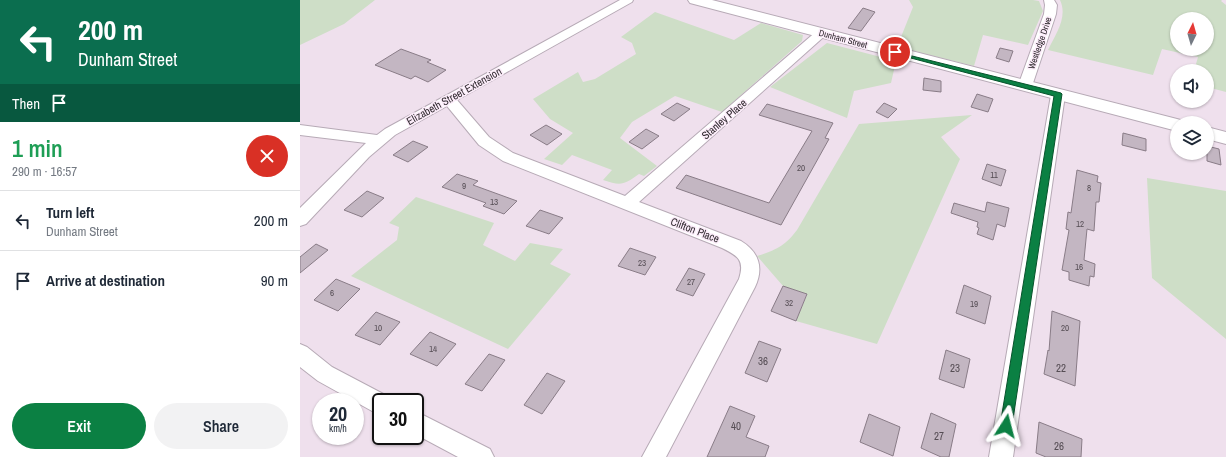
<!DOCTYPE html>
<html lang="en">
<head>
<meta charset="utf-8">
<style>
	body { margin:0; font-family:"Archivo Narrow",sans-serif; background:#f2f2f3; color:#1f2937; height:100vh; display:flex; flex-direction:column; font-size:15px; white-space:nowrap }
	* { box-sizing:border-box; margin:0 }
	p { font-size:13px; color:#747a83 }
	.icon { flex:none; width:22px; height:22px; fill:none; stroke:currentColor; stroke-width:2; stroke-linecap:round; stroke-linejoin:round }
	.map { position:relative; flex:1; overflow:hidden }
	.side { display:flex; flex-direction:column; background:#fff; width:300px }
	.side>* { flex:none }
	.hud { background:#0b6e4f; color:#fff; overflow:hidden }
	.needle { width:26px; rotate:5deg }
	.buttons { position:absolute; left:870px; top:12px; display:grid; gap:8px }
	.buttons a { display:grid; place-items:center; width:44px; height:44px; border-radius:50%; background:#fff; box-shadow:0 1px 3px #0004; font-size:20px }
	.speed { position:absolute; left:12px; top:393px; display:flex; gap:8px; font-size:20px; font-weight:700; text-align:center }
	.speed>* { display:grid; place-content:center; width:52px; height:52px; border-radius:50%; background:#fff; box-shadow:0 1px 3px #0004; line-height:1 }
	.speed small { font-size:10px; font-weight:400 }
	.speed .limit { border:2px solid #111; border-radius:6px; background:#fff; color:#111 }
	.pin { position:absolute; display:grid; place-items:center; width:34px; height:34px; color:#fff; margin:-17px; border:2px solid #fff; border-radius:50%; box-shadow:0 1px 4px #0007 }
	.me { position:absolute; width:44px; margin:-22px; rotate:9deg; stroke-linejoin:round; filter:drop-shadow(0 0 3px #0008) }
	.turn { display:flex; align-items:center; gap:14px; height:84px; padding:0 12px; font-size:18px }
	.turn .icon { width:52px; height:52px; stroke-width:2.5 }
	.turn b { display:block; font-size:28px; line-height:34px }
	.then { display:flex; align-items:center; height:38px; padding:0 12px; background:#0003; gap:8px; font-size:15px }
	.round { display:grid; place-items:center; flex:none; width:42px; height:42px; border-radius:21px; background:#f2f2f3 }
	.head { display:flex; align-items:center; justify-content:space-between; height:68px; padding:0 12px }
	h1 { font-size:24px; font-weight:600; line-height:30px; color:#1e9e55 }
	.cta { display:flex; gap:8px; margin-top:auto; padding:8px 12px }
	.cta a { flex:1; height:46px; border-radius:24px; background:#0b8043; color:#fff; font-size:16px; font-weight:600; line-height:46px; text-align:center }
	.cta a+a { background:#f2f2f3; color:#1f2937 }
	ul { padding:0; list-style:none }
	li { display:flex; align-items:center; gap:12px; height:60px; padding:0 12px; border-top:1px solid #e0e1e3 }
	li div { flex:1 }
	li b { display:block; font-size:15px }
	li em { font-style:normal }
	main { display:flex; flex:1; min-height:0 }
	.map>svg:first-child { display:block }
</style>
</head>
<body>
<main>
<section class="side">
<div class="hud">
<div class="turn"><svg class="icon" aria-label="left" viewBox="0 0 24 24"><path d="M17 20v-9H6M10 6l-5 5 5 5"/></svg><div><b>200 m</b>Dunham Street</div></div>
<div class="then">Then<svg class="icon" aria-label="arrive" viewBox="0 0 24 24"><path d="M6 21V4h12l-3 4 3 4H6"/></svg></div>
</div>
<div class="head"><div><h1>1 min</h1><p>290 m · 16:57</p></div><a class="round" style="background:#d93025;color:#fff"><svg class="icon" aria-label="close" viewBox="0 0 24 24"><path d="M6 6l12 12M18 6L6 18"/></svg></a></div>
<ul>
<li><svg class="icon" aria-label="left" viewBox="0 0 24 24"><path d="M17 20v-9H6M10 6l-5 5 5 5"/></svg><div><b>Turn left</b><p>Dunham Street</p></div><em>200 m</em></li>
<li><svg class="icon" aria-label="arrive" viewBox="0 0 24 24"><path d="M6 21V4h12l-3 4 3 4H6"/></svg><div><b>Arrive at destination</b></div><em>90 m</em></li>
</ul>
<div class="cta"><a>Exit</a><a>Share</a></div>
</section>
<div class="map">
<svg width="926" height="457" viewBox="0 0 926 457">
	<rect width="100%" height="100%" fill="#efe0ed"/>
	<path fill="#cedec7" fill-rule="evenodd" d="M0,0H75L44,24L0,45Z
		M609,0H733L739,1L743,11L728,45L683,35L674,66L597,47L613,7Z
		M760,0H922L921,1L926,5V92L907,87V71H894L898,57L862,49L853,75L748,50C756,34 768,17 760,0ZM877,19H907V49H877Z
		M355,12L434,40L461,23L503,35L502,41L422,112L375,96L332,122L320,138L357,166L344,176L339,174C324,185 321,186 303,180L312,170L272,155L262,165L244,159L273,133L250,119L233,99L278,72L283,82L295,79L336,54L332,43L321,37Z
		M527,43L596,61L591,83L554,91L547,118L470,87Z
		M672,115L641,137L660,159L577,344L496,321L507,295L483,286L457,256C476,250 485,246 497,230L559,124Z
		M847,178L926,191V339L852,278Z
		M116,197L194,223L183,245L215,261L230,243L263,249L250,264L271,274L208,349L51,276L97,240L99,227L89,223Z"/>
	<path fill="#c3b6c2" stroke="#897c87" d="M563,8L575,12L561,31L548,28Z
		M700,48L713,51L709,62L696,58Z
		M101,49L131,60L127,62L146,70L128,82L115,76L111,79L75,65Z
		M624,78L641,81V92L623,90Z
		M677,94L693,99L688,112L671,107Z
		M377,103L390,109L374,121L361,114Z
		M584,103L597,109L588,118L576,112Z
		M467,104L533,123L525,138L529,139L481,225L376,188L386,175L469,203L512,131L459,115Z
		M246,125L262,134L247,145L230,135Z
		M346,129L359,136L342,149L329,142Z
		M823,133L846,139V151L822,145Z
		M113,141L128,147L108,162L93,155Z
		M907,146L919,149L921,165L907,161Z
		M687,164L706,170L701,186L682,179Z
		M777,170L798,176L797,182L801,183L799,202H796L794,231L787,229L784,260L795,264L794,277L790,276L789,286L769,280V272L762,270L769,230L766,229L768,212L771,213Z
		M157,174L178,181L173,185L217,201L204,214L183,206L186,203L142,187Z
		M67,191L84,198L62,217L44,210Z
		M687,202L709,208L705,227L697,224L693,240L677,234L679,228L677,227L678,222L651,213L654,203L685,212Z
		M240,210L263,218L249,234L226,226Z
		M16,244L28,250L0,273V257Z
		M330,248L356,257L345,275L318,266Z
		M389,268L405,274L393,296L376,290Z
		M36,279L60,289L38,311L14,300Z
		M664,285L691,296L685,324L656,313Z
		M483,286L507,294L496,321L471,311Z
		M752,311L780,321L775,386L744,374L748,350L749,351Z
		M76,312L100,322L80,345L55,335Z
		M130,332L156,344L137,366L110,354Z
		M459,341L481,349L467,382L445,373Z
		M646,350L670,359L664,388L639,379Z
		M189,354L205,360L182,391L165,384Z
		M247,373L265,381L242,414L224,405Z
		M430,406L455,416L446,437L469,446L465,457H407Z
		M631,413L656,424L649,457H641L621,448Z
		M569,414L600,427L593,456L560,442Z
		M739,422L782,439L781,457H746L736,453Z"/>
	<g fill="none" stroke-linecap="round" stroke-linejoin="round">
		<defs>
			<path id="street" d="M320,0H333L332,2L157,100L189,137L213,153L325,196L518,30H526L528,33L339,202L441,241C459,252 464,268 455,287L366,457H342L439,279C445,260 438,256 422,248L203,161L179,145L147,106L95,135L69,157L6,224L0,226V208L66,143L0,135V125L77,135L85,129Z
				M744,0H754L757,5L756,14L732,86L730,89H720L718,86L744,14L745,5Z
				M758,91L763,92L765,95L713,457H689L751,95L753,92Z
				M0,344L7,347L32,367L89,397L91,402H81V416L18,381L0,367Z
				M115,411L190,449L194,457H158L115,434Z"/>
			<path id="secondary" d="M388,0H412L877,119L884,121L885,123H877V131L390,3Z
				M907,127L926,132V144L907,139Z"/>
		</defs>
		<use href="#street" stroke="#b7aab6" stroke-width="2"/>
		<use href="#secondary" stroke="#b7aab6" stroke-width="2"/>
		<use href="#street" fill="#fff" fill-rule="evenodd"/>
		<use href="#secondary" fill="#fff" fill-rule="evenodd"/>
	</g>
	<path fill="#0b8043" stroke="#07532c" d="M592,51L761,93L762,94L712,426L710,430L706,432L702,430L700,426L754,96L592,53Z"/>
	<g text-anchor="middle" dominant-baseline="central" stroke-width="3" stroke-linejoin="round" paint-order="stroke">
		<g font-size="9" fill="#302a2f" stroke="#fcedfa">
			<text transform="translate(543 39) rotate(15)">Dunham Street</text>
			<text transform="translate(740 43) rotate(-71)">Westledge Drive</text>
		</g>
		<g font-size="9" fill="#554d54">
			<text x="501" y="168">20</text>
			<text x="694" y="175">11</text>
			<text x="164" y="186">9</text>
			<text x="789" y="188">8</text>
			<text x="194" y="202">13</text>
			<text x="780" y="224">12</text>
			<text x="342" y="263">23</text>
			<text x="779" y="267">16</text>
			<text x="391" y="282">27</text>
			<text x="32" y="293">6</text>
			<text x="489" y="303">32</text>
			<text x="674" y="304">19</text>
			<text x="78" y="328">10</text>
			<text x="765" y="328">20</text>
			<text x="133" y="349">14</text>
		</g>
		<g font-size="11" fill="#302a2f" stroke="#fcedfa">
			<text transform="translate(154 96) rotate(-29)">Elizabeth Street Extension</text>
			<text transform="translate(424 119) rotate(-41)">Stanley Place</text>
			<text transform="translate(395 230) rotate(21)">Clifton Place</text>
		</g>
		<g font-size="11" fill="#554d54">
			<text x="463" y="361">36</text>
			<text x="655" y="368">23</text>
			<text x="761" y="368">22</text>
			<text x="436" y="426">40</text>
			<text x="639" y="436">27</text>
			<text x="759" y="446">26</text>
		</g>
	</g>
</svg>
<div class="buttons">
<a><svg class="needle" viewBox="-14 -14 28 28"><path d="M0-13l5 13h-10z" fill="#e53935"/><path d="M0 13l5-13h-10z" fill="#747a83"/></svg></a>
<a><svg class="icon" aria-label="sound" viewBox="0 0 24 24"><path d="M4 9h4l5-4v14l-5-4H4zM17 9q2 3 0 6"/></svg></a>
<a><svg class="icon" aria-label="layers" viewBox="0 0 24 24"><path d="M12 4l9 5-9 5-9-5zM3 14l9 5 9-5"/></svg></a>
</div>
<div class="speed"><div>20<small>km/h</small></div><div class="limit">30</div></div>
<div class="pin" style="left:595px;top:52px;background:#d93025"><svg class="icon" aria-label="arrive" viewBox="0 0 24 24"><path d="M6 21V4h12l-3 4 3 4H6"/></svg></div>
<svg class="me" style="left:706px;top:426px" viewBox="-20 -20 40 40"><path d="M0-17L14 15 0 8-14 15z" fill="#0b8043" stroke="#fff" stroke-width="4"/></svg>
</div>
</main>
</body>
</html>
